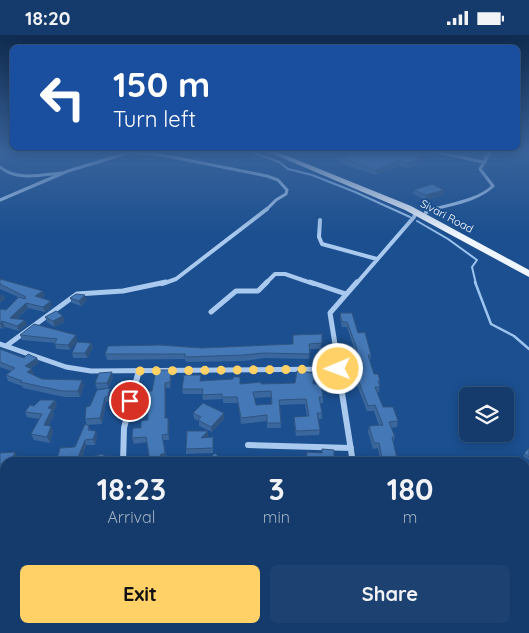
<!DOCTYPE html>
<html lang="en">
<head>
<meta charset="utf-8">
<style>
	body { margin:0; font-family:Quicksand,sans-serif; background:#1d4271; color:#f1f3f6; height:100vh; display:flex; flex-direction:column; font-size:19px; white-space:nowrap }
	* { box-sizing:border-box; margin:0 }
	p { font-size:16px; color:#9dadc1 }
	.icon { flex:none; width:28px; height:28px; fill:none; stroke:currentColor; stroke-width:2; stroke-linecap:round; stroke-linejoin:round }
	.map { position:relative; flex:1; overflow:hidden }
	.details { position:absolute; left:0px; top:422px; width:530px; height:176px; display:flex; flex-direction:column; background:#143b6b; border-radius:15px 15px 0 0; box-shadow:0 2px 12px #0003,0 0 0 1px #33557e }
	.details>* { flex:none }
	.guide { position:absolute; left:10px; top:10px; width:510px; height:105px; border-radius:8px; box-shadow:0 2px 12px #0003,0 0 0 1px #33557e; background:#1a4fa0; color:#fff; overflow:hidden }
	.tools { position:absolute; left:459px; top:352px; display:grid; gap:10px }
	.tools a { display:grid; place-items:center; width:55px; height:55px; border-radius:8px; background:#143b6b; box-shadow:0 2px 12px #0003,0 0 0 1px #33557e; font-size:25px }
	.pin { position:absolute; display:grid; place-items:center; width:42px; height:42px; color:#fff; margin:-21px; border:2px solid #fff; border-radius:50%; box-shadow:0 1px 5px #0007 }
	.me { position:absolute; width:55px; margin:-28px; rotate:269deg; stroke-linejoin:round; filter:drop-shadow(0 0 4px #0008) }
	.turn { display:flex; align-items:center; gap:18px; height:105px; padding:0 20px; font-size:22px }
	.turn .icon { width:65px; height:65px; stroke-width:2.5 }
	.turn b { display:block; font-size:35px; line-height:42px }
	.eta { display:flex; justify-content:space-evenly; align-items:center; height:85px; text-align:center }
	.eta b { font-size:30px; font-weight:800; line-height:35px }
	.cta { display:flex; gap:10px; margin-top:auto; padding:10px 20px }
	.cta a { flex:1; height:58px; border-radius:8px; background:#ffd166; color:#111; font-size:20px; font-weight:800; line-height:58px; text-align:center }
	.cta a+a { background:#1d4271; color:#f1f3f6 }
	.status { display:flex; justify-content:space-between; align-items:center; height:35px; padding:0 25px; background:#143b6b; direction:ltr }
	.status svg { height:14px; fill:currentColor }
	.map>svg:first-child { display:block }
</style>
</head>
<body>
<div class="status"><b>18:20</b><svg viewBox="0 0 49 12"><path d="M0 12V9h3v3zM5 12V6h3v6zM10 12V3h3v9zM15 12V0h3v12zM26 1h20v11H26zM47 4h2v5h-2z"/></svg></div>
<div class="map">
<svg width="529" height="598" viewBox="0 0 529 598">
	<rect width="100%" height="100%" fill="#1b4f8f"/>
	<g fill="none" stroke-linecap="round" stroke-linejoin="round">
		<path stroke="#9cc4f0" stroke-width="2" d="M249,116L279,127L288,134L312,140L355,157L410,182
			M417,186L448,204L477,225L472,232L476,249"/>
		<path stroke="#9cc4f0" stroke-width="2.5" d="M475,247L491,289L514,301L529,314"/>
		<path stroke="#a9c9ee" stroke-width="3" d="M432,116L483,127
			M485,123L491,119L487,116
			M0,132C16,146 41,140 61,138
			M0,165L68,136L131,117L167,121L267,141L278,145L287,155L286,159L276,165L266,175
			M431,175C451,169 477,166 493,151L480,134L487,123"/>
		<path stroke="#a9c9ee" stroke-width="4" d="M426,177L435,174
			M320,185L319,202L322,209L377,224
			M162,249L176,244L267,174
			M265,249L275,239H285L314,249
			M356,249L414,182L416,177"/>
		<path stroke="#a9c9ee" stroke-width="5" d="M310,247L346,259
			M211,277L236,256H258L267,247
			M0,309L66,332L91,336L338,334
			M6,311L77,259L123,256L166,247
			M138,340L139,336
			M340,340L330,278L357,247"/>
		<path stroke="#a9c9ee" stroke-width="6" d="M339,339L353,428
			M248,410L351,413
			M123,428L124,393L138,339"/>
		<path stroke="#a9c9ee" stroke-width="8" d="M0,514L5,525
			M0,590L5,586
			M222,594L225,598"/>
		<path fill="#f0f6ff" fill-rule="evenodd" d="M266,116H275L411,171L529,235V242L405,175Z"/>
	</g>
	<path fill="#3a679d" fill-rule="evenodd" d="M392,117L420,119L419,128L408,133L399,130L375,140L341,128L342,123Z
		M414,155H444L443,160L425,165L413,159Z
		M0,244L45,261L41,263L52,272L45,277L28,273L17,284L25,285L27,290L19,296L5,292L2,294L0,293V274L6,275L18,262L0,254Z
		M70,263L87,265L81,271L72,268Z
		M340,278L358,298L371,320L370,326L374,339L380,346L379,357H377L383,372L398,386L397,392L391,393L395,402L393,407L398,428H381L378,413L373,414L368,397L369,391H379L374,376H367L355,345L356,339H359L355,316L347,292H342L340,284Z
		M45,282L65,287L54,292L47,287Z
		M322,299L321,314H309V324L264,323L244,326L186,327L185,324L107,325L105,319L202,313L293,309Z
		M20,300L77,306L70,315L56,314L55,308L22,305Z
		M91,308L93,313L87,323H73L72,318Z
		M0,314L24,323H37L39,328L31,333L34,339L33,340L42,344L84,351L80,362H64L23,353L22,351L8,346L6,340L11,336L0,332Z
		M172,340L170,353H166V383H168L169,388V405H163L167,424L150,426L147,407L134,409L132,403L148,385L152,356Z
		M113,342L108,353L97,354L95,348Z
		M201,346L240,349H313L323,362V368H320L322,378V384H318L320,395L319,400L296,401L294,387V382L307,381L305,369L280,370L281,393H267V386L241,389L238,368H223V364L203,365L202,359H183L182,354ZM271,362V369L256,370L254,363Z
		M97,355L112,359L109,367H106L102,389L87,390L91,395L96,396L97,401L95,410H86L82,424L104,421L111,426L56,428L75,412L87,390L85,384Z
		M55,365L57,371L53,376L54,380L48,391H51L53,397L50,408L34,405L31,399L39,384L27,382L25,377L34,371Z
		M193,378H224V384L212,397L199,391V386L194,384Z
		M208,396V401L207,403L213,402V418L186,419V414Z
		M529,413V425L523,421Z
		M0,418L18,422L5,428V435H0Z
		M525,459L529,462V480L525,477Z"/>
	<path fill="#305480" d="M420,119L419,128L408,133L409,128L415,122Z
		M400,125L399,130L375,140L376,135Z
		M444,155L443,160L425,165L426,160Z
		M43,256L45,261L37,266L35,261Z
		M3,259L5,264L0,268V261Z
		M85,260L87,265L81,271L79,266Z
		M51,266L52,272L45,277L43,272Z
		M26,268L28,273L12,288L10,283Z
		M63,281L65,287L54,292L53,286Z
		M25,285L27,290L19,296L17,291Z
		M2,286L5,292L2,294L0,288Z
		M76,300L77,306L70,315L68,310Z
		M91,308L93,313L87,323L85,318Z
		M37,323L39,328L27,336L25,331Z
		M32,334L34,339L30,343L27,337Z
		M171,335L172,340L170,353V347Z
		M112,337L113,342L108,353L107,348Z
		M82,345L84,351L80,362L78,356Z
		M165,348L166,353V389L165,383Z
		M110,353L112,359L109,367L108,361Z
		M105,362L106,367L102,389L100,383Z
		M55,365L57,371L53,376L54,380L46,395L44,390L48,373Z
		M224,378V384L212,397L211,392Z
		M168,383L169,388V405L168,399Z
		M51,391L53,397L50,408L47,402Z
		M96,396L97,401L95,410L93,404Z
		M208,396V401L202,408L201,403Z
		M85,405L86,410L81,428L77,425Z
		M15,417L18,422L16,428H11Z
		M165,418L167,424L161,425L160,420Z
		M109,421L111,428H105Z
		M311,594H315L311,598H307Z
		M433,594H437L433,598H430Z"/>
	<path fill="#4478b7" stroke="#305480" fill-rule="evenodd" d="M363,116H389L392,117L396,116H409L420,119L415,122L420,123L409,128L400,125L376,135L342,123Z
		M432,149L444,155L426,160L414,155Z
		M0,244L43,256L35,261L51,266L43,272L26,268L10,283L25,285L17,291L2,286L0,288V274L6,275L19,262L25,264L26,262L0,249Z
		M76,259L85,260L79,266L70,263Z
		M56,276L63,281L53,286L45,282Z
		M340,278H352L358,298L365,297L371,320H368L374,339H378L380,346H378L380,352H375L383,372H393L398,386L389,387L395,402H392L398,428H383L379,408H374L369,391L383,390L375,370L368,371L356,339H361L356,311L347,287H342Z
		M34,289L76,300L68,310L54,309L57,304L20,300Z
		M322,299V308L309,309L310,319L264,318L244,320L185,322V319H105L108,311L160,310L202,313L293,309V300Z
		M77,307L91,308L85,318H72Z
		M0,314L24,323L28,319L37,323L25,331L32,334L27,337L42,344L82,345L78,356H62L20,347L22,346L6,340L15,333L0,327Z
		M156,335H171L170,347L165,348V383H168V399L162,400L165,418L160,420L165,428H146L150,426L146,402L132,403L133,393H141V386L148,385V356H152Z
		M297,336L314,338L313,349H321L323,362H319L322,378H317L320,395L296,396L294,382L309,381L306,364L279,365L281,388H267V380L241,383L237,362H222V359L202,360L203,354H182L184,340H201L200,346L233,344V342H240V349L261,347V349L295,348ZM271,356L272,369L256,370L253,357Z
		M112,337L107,348H95L99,338Z
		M110,353L108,361L105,362L100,383L85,384L86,372L90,371L97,355Z
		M40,365H55L48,373L52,374L44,390L51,391L47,402L31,399L42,379L25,377L30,370L34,371Z
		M203,368L224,378L211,392L198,385L201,382L193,378Z
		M85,389L89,391L88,395L96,396L93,404L85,405L77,425L103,419L104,421H109L108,427L56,428L60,413L75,412Z
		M187,396H208L201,403L213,402V413L186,414Z
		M529,413V422L524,418Z
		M322,414L334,415V428H306L307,417L322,418Z
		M15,417L11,428H5V429H0V418Z
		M215,418L226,428H204Z
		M270,426L287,427V428H270Z
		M525,459L529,462V476L525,473Z
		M525,488L529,491V505L525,509Z
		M277,594H311L307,598H275L273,596Z
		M337,594H433L430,598H333Z"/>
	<linearGradient id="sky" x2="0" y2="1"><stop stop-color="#0f2b4f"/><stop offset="0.58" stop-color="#39639b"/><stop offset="1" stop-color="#39639b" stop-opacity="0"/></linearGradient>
	<rect width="529" height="200" fill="url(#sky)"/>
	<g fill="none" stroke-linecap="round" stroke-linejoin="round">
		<path stroke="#ffd166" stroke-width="9" stroke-dasharray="0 16.2" d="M130,366L139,336L338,334"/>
	</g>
	<g text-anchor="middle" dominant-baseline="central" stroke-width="4" stroke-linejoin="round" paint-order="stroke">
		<g font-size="11" fill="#fff" stroke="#1b4f8f">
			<text transform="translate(447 181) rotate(28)">Sivari Road</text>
		</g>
	</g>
</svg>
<div class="tools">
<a><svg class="icon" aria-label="layers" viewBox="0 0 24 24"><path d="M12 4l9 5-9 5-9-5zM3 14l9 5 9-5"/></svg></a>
</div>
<div class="pin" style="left:130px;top:366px;background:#d93025"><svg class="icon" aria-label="arrive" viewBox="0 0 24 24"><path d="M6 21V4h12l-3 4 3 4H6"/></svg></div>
<svg class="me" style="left:338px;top:334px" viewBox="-20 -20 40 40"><circle r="17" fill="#ffd166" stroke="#fff" stroke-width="3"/><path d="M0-11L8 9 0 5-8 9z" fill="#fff"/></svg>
<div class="guide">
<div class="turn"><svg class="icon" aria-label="left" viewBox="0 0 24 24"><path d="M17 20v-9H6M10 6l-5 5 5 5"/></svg><div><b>150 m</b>Turn left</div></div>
</div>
<section class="details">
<div class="eta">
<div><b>18:23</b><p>Arrival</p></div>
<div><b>3</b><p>min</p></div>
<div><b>180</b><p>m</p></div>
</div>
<div class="cta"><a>Exit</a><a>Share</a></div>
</section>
</div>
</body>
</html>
